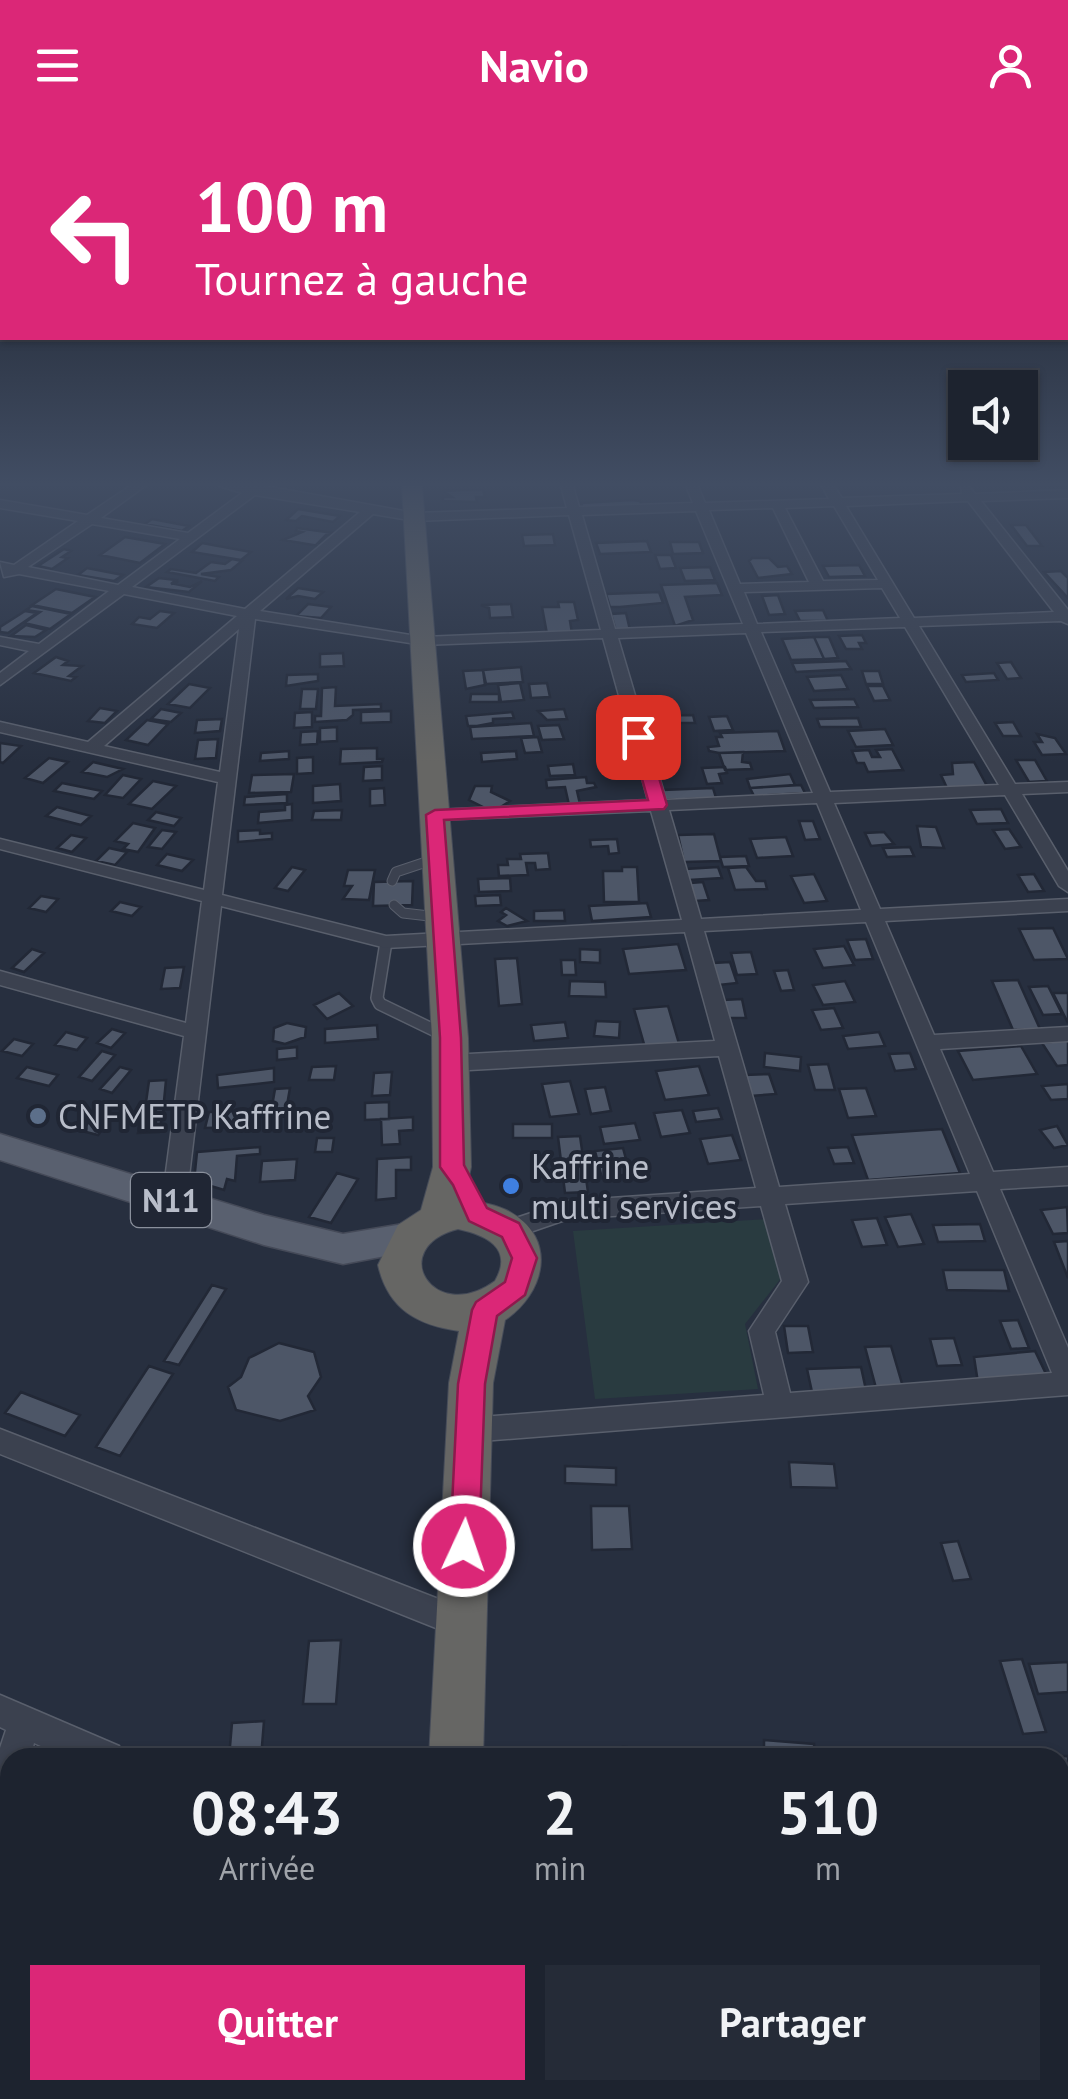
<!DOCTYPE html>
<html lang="fr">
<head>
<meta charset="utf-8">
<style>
	body { margin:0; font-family:"PT Sans",sans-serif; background:#252b37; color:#f1f3f6; height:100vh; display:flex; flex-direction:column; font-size:38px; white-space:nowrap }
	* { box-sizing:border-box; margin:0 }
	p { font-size:32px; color:#a0a4aa }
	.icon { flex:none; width:55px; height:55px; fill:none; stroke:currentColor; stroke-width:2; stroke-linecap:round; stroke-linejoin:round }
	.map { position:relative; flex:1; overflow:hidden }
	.drawer { position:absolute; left:0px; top:1618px; width:1070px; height:352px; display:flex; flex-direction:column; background:#1d232f; border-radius:30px 30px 0 0; box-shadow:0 2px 8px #0004,0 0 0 2px #3b404b }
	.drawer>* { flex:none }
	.hud { position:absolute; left:0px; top:0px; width:1070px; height:210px; box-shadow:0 2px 8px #0004,0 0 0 2px #3b404b; background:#db2777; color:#fff; overflow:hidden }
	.tools { position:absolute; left:948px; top:240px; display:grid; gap:20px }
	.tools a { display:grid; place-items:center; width:90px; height:90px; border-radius:0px; background:#1d232f; box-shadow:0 2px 8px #0004,0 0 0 2px #3b404b; font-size:50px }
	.pin { position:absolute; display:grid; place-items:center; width:85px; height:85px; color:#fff; margin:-42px; border-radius:20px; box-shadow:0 5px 15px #0006 }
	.me { position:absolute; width:110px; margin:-55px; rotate:3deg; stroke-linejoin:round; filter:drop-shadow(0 0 8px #0008) }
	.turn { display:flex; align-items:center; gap:35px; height:210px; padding:0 30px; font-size:45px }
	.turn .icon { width:130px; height:130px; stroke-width:2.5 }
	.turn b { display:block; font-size:70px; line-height:85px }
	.eta { display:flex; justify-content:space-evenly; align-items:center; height:170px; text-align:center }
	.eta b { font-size:60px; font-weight:700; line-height:70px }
	.primary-button { display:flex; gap:20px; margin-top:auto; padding:20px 30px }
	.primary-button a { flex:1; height:115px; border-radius:0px; background:#db2777; color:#fff; font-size:40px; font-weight:700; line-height:115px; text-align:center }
	.primary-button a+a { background:#252b37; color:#f1f3f6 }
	header { display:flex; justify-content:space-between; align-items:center; height:130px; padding:0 30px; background:#db2777; color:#fff; font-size:45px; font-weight:700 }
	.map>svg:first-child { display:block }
</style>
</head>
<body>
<header><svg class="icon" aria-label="menu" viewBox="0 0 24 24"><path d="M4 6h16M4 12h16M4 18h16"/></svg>Navio<svg class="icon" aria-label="person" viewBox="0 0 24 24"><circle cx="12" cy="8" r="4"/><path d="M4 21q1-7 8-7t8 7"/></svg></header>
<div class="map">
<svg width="1068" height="1969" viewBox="0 0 1068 1969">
	<rect width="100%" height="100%" fill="#272f3f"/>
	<path fill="#293b40" d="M768,1089L782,1147L745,1194L758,1259L595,1269L573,1101Z"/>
	<path fill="#4d5667" stroke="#222836" stroke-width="2.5" d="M483,359L485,367H476L477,372L443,371V367H452L443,361Z
		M632,370L640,371L642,376L583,378L581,373Z
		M298,379L340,386L333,392L302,386L296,391L286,390Z
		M152,389L189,396L182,401L145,394Z
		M1011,395H1026L1042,416H1027Z
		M297,398L334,403L326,405L318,413H322L319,416L283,410L302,402L296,401Z
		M553,404L555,415L524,416L522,405Z
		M125,407L165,414L140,433L100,425Z
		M647,411L651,422L600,424L596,413Z
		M670,412H699L703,423L673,424Z
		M202,413L251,422L241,430L192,422Z
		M64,419L71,421L62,427L68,428L52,439L38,436Z
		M655,425H671L676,438L660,439Z
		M752,428H769L778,437L787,436L792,444L758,448L749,431Z
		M232,429L242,431L231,440L201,444L219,447L215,451L167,442L171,439L196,443L211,432L225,434Z
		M859,435L865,446L829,447L823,436Z
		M710,437L715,450L685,451L680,438Z
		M87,438L123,445L114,451L78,445Z
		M1061,441L1068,448V468L1044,442Z
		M159,448L176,450L171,454L178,451L175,454L190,457L202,451L189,462L146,457Z
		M717,453L722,465L685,467L693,490L675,496L661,455Z
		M298,458L323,462L315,469L298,466L286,469Z
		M56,459L95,467L72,483L32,475Z
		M659,462L663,473L620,477H610L606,464Z
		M778,465L785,484L769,485L762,466Z
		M558,472H574L578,490L570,491L572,503L547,504L542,477H559Z
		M308,474L331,477L321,488L296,486Z
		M511,474L513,487L490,488L489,478L481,475Z
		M32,476L71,484L50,499L24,493L40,482L26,480Z
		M823,480L828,491H800L795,481Z
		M25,481L37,483L8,503L0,502V497Z
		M160,481L174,483L157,498L132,494L139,487L150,489Z
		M626,483L630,500L616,501L611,484Z
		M26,495L46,500L35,507L11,506Z
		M862,505L866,513H859L862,519H846L839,506Z
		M814,507H829L838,528L824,529Z
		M814,507L824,529L791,530L782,509Z
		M343,523L344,536L320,537V524Z
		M56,527L68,531L63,535L82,536L69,546L76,547L71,551L34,543Z
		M846,531L851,539L796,542L792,533Z
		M1011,532L1021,548L1007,549L997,533Z
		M521,537L523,552L486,554L483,540Z
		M483,540L485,555L466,559L463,541Z
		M862,541H879L883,554H866Z
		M994,543L998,550L966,552L962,545Z
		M318,544V551L286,556L287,545Z
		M841,545L848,559L814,561L807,547Z
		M520,553L524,570L501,572L498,555Z
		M547,553L550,567L531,568L529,554Z
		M189,554L210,558L190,578L168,574Z
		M867,556H883L890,570L874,571Z
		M336,557L335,576L381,574V579L353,580V585L347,590L315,592V586H321L322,558Z
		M302,559H318L316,579H300Z
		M471,564H499V572H470Z
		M854,569L858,577L814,578L810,570Z
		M100,578L117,581L105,593L88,591Z
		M161,579L181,583L171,592L151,589Z
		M564,579L567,589L547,590L538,581Z
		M391,581V592L361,593V582Z
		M312,582V597L294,598L295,583Z
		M512,582L514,588L493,589V593L477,596H468L466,586Z
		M693,585L695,593H645L644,586Z
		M727,586L733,600L714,601L709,587Z
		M858,588L861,597H820L817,589Z
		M222,589L220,601L195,603L197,590Z
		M147,590L168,594L148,615L126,610Z
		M1013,592L1021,606H1003L995,593Z
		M531,593L534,606L472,609L470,597Z
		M559,595L564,609L542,610L538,596Z
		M337,597V611L320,612V598Z
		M885,599L893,615L856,617L848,601Z
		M318,601L317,614L300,615L301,602Z
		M778,601L785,621L719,623L709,621L708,617L719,616L716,607H722L720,603Z
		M1037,604L1055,608L1066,624L1042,625L1034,612H1042Z
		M538,607L542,622L525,623L521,608Z
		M218,609L216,628L195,629L198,610Z
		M0,613L21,616L3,633L0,632Z
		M377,618V629H383L382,632L340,634L341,619Z
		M675,618L678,628L655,629L652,620Z
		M892,619L903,640L868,642L864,633H857L852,621L869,620L872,627H880L876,620Z
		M289,621V629L260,631L261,623Z
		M516,621L517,629L482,632L481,623Z
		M743,622L742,632L750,633L752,639L725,640L719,623Z
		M313,627V643L297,644V628Z
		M49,628L68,632L43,653L25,648Z
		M1016,630H1035L1047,651L1029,652Z
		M93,632L123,639L107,647L82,642Z
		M974,632L987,656L947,658L941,645L953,644L952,633Z
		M573,634L575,645L550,646L548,636Z
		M382,636V650L363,651L364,637Z
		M725,637L727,643L719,644L722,653L707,654L702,638Z
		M294,644L291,662L249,663L252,645Z
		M790,644L795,655L750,658L747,649Z
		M123,645L141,649L123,668L105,665Z
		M586,647L587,653H594L596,657L577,661L580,674L569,675L565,657L547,658L546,650Z
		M153,651L176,656L152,679L129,674Z
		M62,653L102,661L94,669L54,661Z
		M340,654L341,671L313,673V656Z
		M801,655L805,663L754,666L750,658Z
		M475,656H492L491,662L510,671L493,682L469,670Z
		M384,658L385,675L370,676V659Z
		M713,658L716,668L665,670L662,660Z
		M287,664V673L244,675L245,667Z
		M292,674V690L258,693L259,682L285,680V675Z
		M57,677L91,686L81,695L46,686Z
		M1001,679L1008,693L977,694L970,680Z
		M342,680L341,690H312L314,681Z
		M156,682L181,688L174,696L148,690Z
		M799,691H813L820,709L805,710Z
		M133,693L155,698L138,722L123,719L128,714L115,711Z
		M917,696L936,697L944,718L921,717Z
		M1009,699L1021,717L1005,719L993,700Z
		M162,700L176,702L162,719L148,717Z
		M260,700V704L272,703V709L238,712V701Z
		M884,702L894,714L871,716L865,703Z
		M714,704L721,731L684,732L678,705Z
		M71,705L86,708L72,722L57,718Z
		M786,707L793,726L757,728L750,709Z
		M617,709L619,723L609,724L608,716L591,717L590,710Z
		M910,717L914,726L887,727L883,718Z
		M109,718L127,722L115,735L96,731Z
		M548,723L550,739L536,740L535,733H526L528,745L499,746L498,735H508L507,729H521L520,724Z
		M167,724L193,730L182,741L157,735Z
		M746,726L749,736L723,737L720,727Z
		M292,737L305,740L288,761L275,758Z
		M622,737H637L639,772H604L603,741H622Z
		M718,737L722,748L689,750L685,739Z
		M746,737L756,751H765L767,759L735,760L728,738Z
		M348,740H375L369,770L343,769L352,756H344Z
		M814,744L827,771L804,773L791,746Z
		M1034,744L1044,761L1028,762L1018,745Z
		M510,748L511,761L479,762L478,749Z
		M413,751L412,775L373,776L374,752Z
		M703,752L709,770L695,771L690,753Z
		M500,765L501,775L476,776L475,766Z
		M41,766L58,769L46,782L29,778Z
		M120,772L141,777L132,786L111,781Z
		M647,773L651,787L592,791L589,776Z
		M506,778L527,791L507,796L498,791L506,785L501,782Z
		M564,780L565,791H534V781Z
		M1053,798L1068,829L1034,830L1019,799Z
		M866,809L873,829L855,830L847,810Z
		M678,814L686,840L629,844L623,819Z
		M844,816L854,835L823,838L814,819Z
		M32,819L44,823L24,842L12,838Z
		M580,819L600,820V833L580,832Z
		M751,822L757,844L737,845L731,823Z
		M517,828L522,874L499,876L495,829Z
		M561,830H575L576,845H562Z
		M730,832L737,853L719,855L713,833Z
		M184,837L180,858L161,859L165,838Z
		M788,840L794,860L781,861L774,841Z
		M1018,850L1040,899L1013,900L992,851Z
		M570,851L605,852L606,867L569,866Z
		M845,851L855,872L823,875L813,855Z
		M1048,856L1062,884L1043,885L1029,857Z
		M339,863L353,876L327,889L314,875Z
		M1053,863H1068V893Z
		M742,869L746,888H727L723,870Z
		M668,876L680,917L646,921L634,879Z
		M834,878L843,898L821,900L812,880Z
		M596,891L620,892L619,908L594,906Z
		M565,892L568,908L534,911L531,895Z
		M287,893L306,897L305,907L285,914L273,911L274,898Z
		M377,895L378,909L325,913V899Z
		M112,899L125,903L111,918L97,913Z
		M66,902L87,908L77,920L55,915Z
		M879,902L885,916L848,919L843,906Z
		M14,909L33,914L22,926L2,921Z
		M1068,910V935L1057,936L1042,913Z
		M1021,916L1037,944L973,950L958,921Z
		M297,917V928L277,930V919Z
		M102,921L115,925L92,951L79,947Z
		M765,923L801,927L800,941L764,937Z
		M910,923L916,939L895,941L889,924Z
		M828,934L835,960H815L808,935Z
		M336,936L334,950H309L312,937Z
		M699,936L709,965L665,970L656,941Z
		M27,937L58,945L49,956L17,948Z
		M120,937L131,940L112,963L100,959Z
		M274,938V952L218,958L217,945Z
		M392,942L390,965L372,966L374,943Z
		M769,944L776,964L750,966L744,945Z
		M166,950L164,971L146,972L149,951Z
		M570,951L579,984L550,987L542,954Z
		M1068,954V969L1051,970L1042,956Z
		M605,957L611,981L591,984L585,959Z
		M290,958L286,981L271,982L275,959Z
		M866,958L876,986L848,988L839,959Z
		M389,972V989L365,990V973Z
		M164,977L159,1002L138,1003L143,978Z
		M718,978L722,989L696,992L693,981Z
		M682,980L690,1003L661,1007L654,983Z
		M97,981L113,986L98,1005L82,1001Z
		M243,981L241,997L205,998L209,982Z
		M413,987V1000L399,1001L400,1014L382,1015L381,989Z
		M635,993L640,1010L604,1014L600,997Z
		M513,994H552V1008H513Z
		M1057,996L1068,1015L1054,1018L1040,1000Z
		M942,999L960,1043L868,1050L852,1005Z
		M732,1005L741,1030L708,1034L700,1009Z
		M580,1006L588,1062L565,1063L558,1007Z
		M317,1008H334L332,1022H315Z
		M260,1017V1024L237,1026L235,1051L227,1049L224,1060L194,1051L197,1022Z
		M848,1017L854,1033L834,1034L828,1018Z
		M623,1018L630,1044L602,1048L595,1021Z
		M411,1027V1040H396V1068L376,1070L377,1029Z
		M297,1029L295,1050L260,1052L262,1031Z
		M337,1043L358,1049L331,1093L309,1087Z
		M1067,1077L1068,1103L1053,1104L1041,1080Z
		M911,1084L924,1114L898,1117L885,1087Z
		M877,1088L887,1115L862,1117L852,1090Z
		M980,1094L985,1111L938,1112L933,1095Z
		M1068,1111V1148L1054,1112Z
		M943,1140H1004L1009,1161L947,1160Z
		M212,1155L226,1159L179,1235L164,1231Z
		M1018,1190L1029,1218L1011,1219L1000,1191Z
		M784,1196H808L813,1222L788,1223Z
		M954,1208L962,1235L937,1236L930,1209Z
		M279,1213L314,1222L321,1247L308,1266L315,1280L280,1291L236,1280L228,1257L241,1247L249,1228Z
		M891,1216L903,1257L876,1258L865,1217Z
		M1035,1221L1047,1246L978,1253L974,1227Z
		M149,1236L173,1244L120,1326L96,1317Z
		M861,1237L866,1260L812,1262L807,1239Z
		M21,1262L80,1285L65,1306L5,1283Z
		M789,1332L834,1334L837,1358L791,1357Z
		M565,1336L616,1338V1355L565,1353Z
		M591,1376H629L632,1419L592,1420Z
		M958,1411L971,1449L953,1451L941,1413Z
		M341,1510L336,1574H303L309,1511Z
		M1022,1529L1046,1602L1023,1604L1000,1531Z
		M1068,1532V1562L1038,1564L1029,1534Z
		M264,1591L261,1628H229L232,1593Z
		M764,1610L814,1614L815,1628H764Z
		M623,1617L712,1621L713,1628H623Z
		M1068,1626V1655H1060V1628L1033,1627Z
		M10,1890V1960H28V1969H0V1892Z
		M219,1960H334L332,1969H217Z"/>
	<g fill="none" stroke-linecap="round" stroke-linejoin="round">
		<defs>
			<path id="service-far1" d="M392,751L396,742L435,729
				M394,775L403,783L438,787"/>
			<path id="service" d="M386,812L377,868L380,874L442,904"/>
			<path id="minor" d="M130,356H145L101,388L188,403L242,363L219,356H265L415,383L567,378L561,356H573L579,377L693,373L686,356H698L705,373L829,369L822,356H834L842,368L962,364L961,356H969L975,364L1068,360V368L981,371L1068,480V494L1061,491L919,496L1015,654L1068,652V662L1022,664L1068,741V762L1059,756L1005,665L834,673L880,779L1068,769V781L885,791L934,905L1068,897V911L940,919L993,1042L1068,1037V1055L1000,1059L1068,1218V1265L469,1312L459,1309L455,1300L459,1291L469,1288L764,1265L749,1201L782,1151L761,1076L568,1089L510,1109L501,1107L498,1100L501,1093L567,1071L756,1058L719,926L451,941L440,933L451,925L715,911L685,802L386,818L221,776L186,1072L182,1078H166L162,1072L184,906L0,855V841L186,893L202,771L0,719V709L204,760L218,652L0,602V592L88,612L237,486L124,464L0,555V543L29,521L0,515V507L39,514L109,461L19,444L4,447L0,432L14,435L78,391L0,378V370L87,385ZM255,365L360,382L245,479L132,457ZM968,371L1054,482L914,488L846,376ZM834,376L878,450L823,451L785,378ZM773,378L809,452L740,454L709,380ZM696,381L743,494L615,499L582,385ZM373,384L415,391L569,385L601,500L423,507L260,481ZM92,394L180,409L118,455L28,437ZM882,458L900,488L757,494L744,462ZM255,489L423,515L603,508L648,670L435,680L426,685L435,690L651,681L682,790L386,806L222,765ZM905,497L999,655L830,662L761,502ZM239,499L220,642L104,616ZM746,503L813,663L666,670L618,508ZM817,673L861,780L701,789L669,680ZM866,792L970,1044L779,1057L704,801ZM977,1061L1052,1243L790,1263L775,1202L808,1152L785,1074Z
				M0,1299L472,1482L476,1493L472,1504L461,1508L0,1324Z
				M0,1565L119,1616L123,1628H68L34,1613L30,1628H10V1676L0,1680V1618L6,1600L0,1597Z
				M1060,1806H1068V1842H1060Z
				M144,1960H182L180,1969H142Z"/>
			<path id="primary" d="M0,1004L264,1085L343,1104L409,1093L422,1097L428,1108L422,1119L343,1134L264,1115L0,1030Z"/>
			<path id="trunk" d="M402,356H422L468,908L471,1037L464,1070C479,1072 496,1074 510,1082C558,1109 545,1163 505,1190L493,1253L483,1628H429L449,1253L459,1201C417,1195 388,1179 378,1135L398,1095L421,1080L433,1037L432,908ZM458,1099C486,1105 514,1118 495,1151C434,1196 385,1118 458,1099Z
				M400,1960H464L463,1969H399Z"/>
		</defs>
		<use href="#service-far1" stroke="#595f6c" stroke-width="11"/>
		<use href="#service" stroke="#595f6c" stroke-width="14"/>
		<use href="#minor" stroke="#595f6c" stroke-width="3"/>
		<use href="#primary" stroke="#454a58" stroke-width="3"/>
		<use href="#trunk" stroke="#464c59" stroke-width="2"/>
		<use href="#service-far1" stroke="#3b414f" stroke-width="9"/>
		<use href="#service" stroke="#3b414f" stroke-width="11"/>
		<use href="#minor" fill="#3b414f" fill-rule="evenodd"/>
		<use href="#primary" fill="#59606f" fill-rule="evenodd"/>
		<use href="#trunk" fill="#666664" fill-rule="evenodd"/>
	</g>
	<linearGradient id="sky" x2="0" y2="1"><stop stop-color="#151a23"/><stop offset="0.56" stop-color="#414d63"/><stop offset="1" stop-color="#414d63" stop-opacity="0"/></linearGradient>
	<rect width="1068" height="632" fill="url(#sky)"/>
	<path fill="#db2777" stroke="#8e194d" stroke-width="2.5" d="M638,602L647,607L667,675L664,679L444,690L461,908L464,1035L487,1078L519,1093L537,1128L525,1165L497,1186L485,1254L479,1416L475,1425L464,1430L454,1425L450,1416L458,1254L472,1180L476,1172L505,1152L512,1128L502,1107L469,1091L453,1055L440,1037V908L426,685L435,680L648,670L630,607Z"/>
	<circle fill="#5c6f8a" stroke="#202634" stroke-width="4" cx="38" cy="986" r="10"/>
	<circle fill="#3f7fe0" stroke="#202634" stroke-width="4" cx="511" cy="1056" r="10"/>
	<g text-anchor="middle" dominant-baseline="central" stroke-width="8" stroke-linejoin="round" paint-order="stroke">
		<rect fill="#202634" stroke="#8a909c" stroke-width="2.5" x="131" y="1043" width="80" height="54" rx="8"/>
		<g font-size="32" font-weight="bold" fill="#b8bdc9">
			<text x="171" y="1070">N11</text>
		</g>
		<g font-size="35" fill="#b8bdc9" stroke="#202634" text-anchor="start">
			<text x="58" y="986">CNFMETP Kaffrine</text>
			<text x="531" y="1036">Kaffrine<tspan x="531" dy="40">multi services</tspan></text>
		</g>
	</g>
</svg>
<div class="tools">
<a><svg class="icon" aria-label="sound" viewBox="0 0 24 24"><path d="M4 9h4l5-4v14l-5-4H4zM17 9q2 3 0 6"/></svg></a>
</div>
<div class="pin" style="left:638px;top:607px;background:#d93025"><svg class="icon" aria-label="arrive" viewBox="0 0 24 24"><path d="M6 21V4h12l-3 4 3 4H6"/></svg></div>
<svg class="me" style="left:464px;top:1416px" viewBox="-20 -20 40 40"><circle r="17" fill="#db2777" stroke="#fff" stroke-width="3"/><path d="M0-11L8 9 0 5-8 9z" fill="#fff"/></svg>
<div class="hud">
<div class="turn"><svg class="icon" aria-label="left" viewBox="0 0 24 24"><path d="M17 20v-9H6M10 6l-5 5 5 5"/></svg><div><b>100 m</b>Tournez à gauche</div></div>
</div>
<section class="drawer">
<div class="eta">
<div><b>08:43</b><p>Arrivée</p></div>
<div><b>2</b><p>min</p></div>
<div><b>510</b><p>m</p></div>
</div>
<div class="primary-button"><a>Quitter</a><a>Partager</a></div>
</section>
</div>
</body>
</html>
